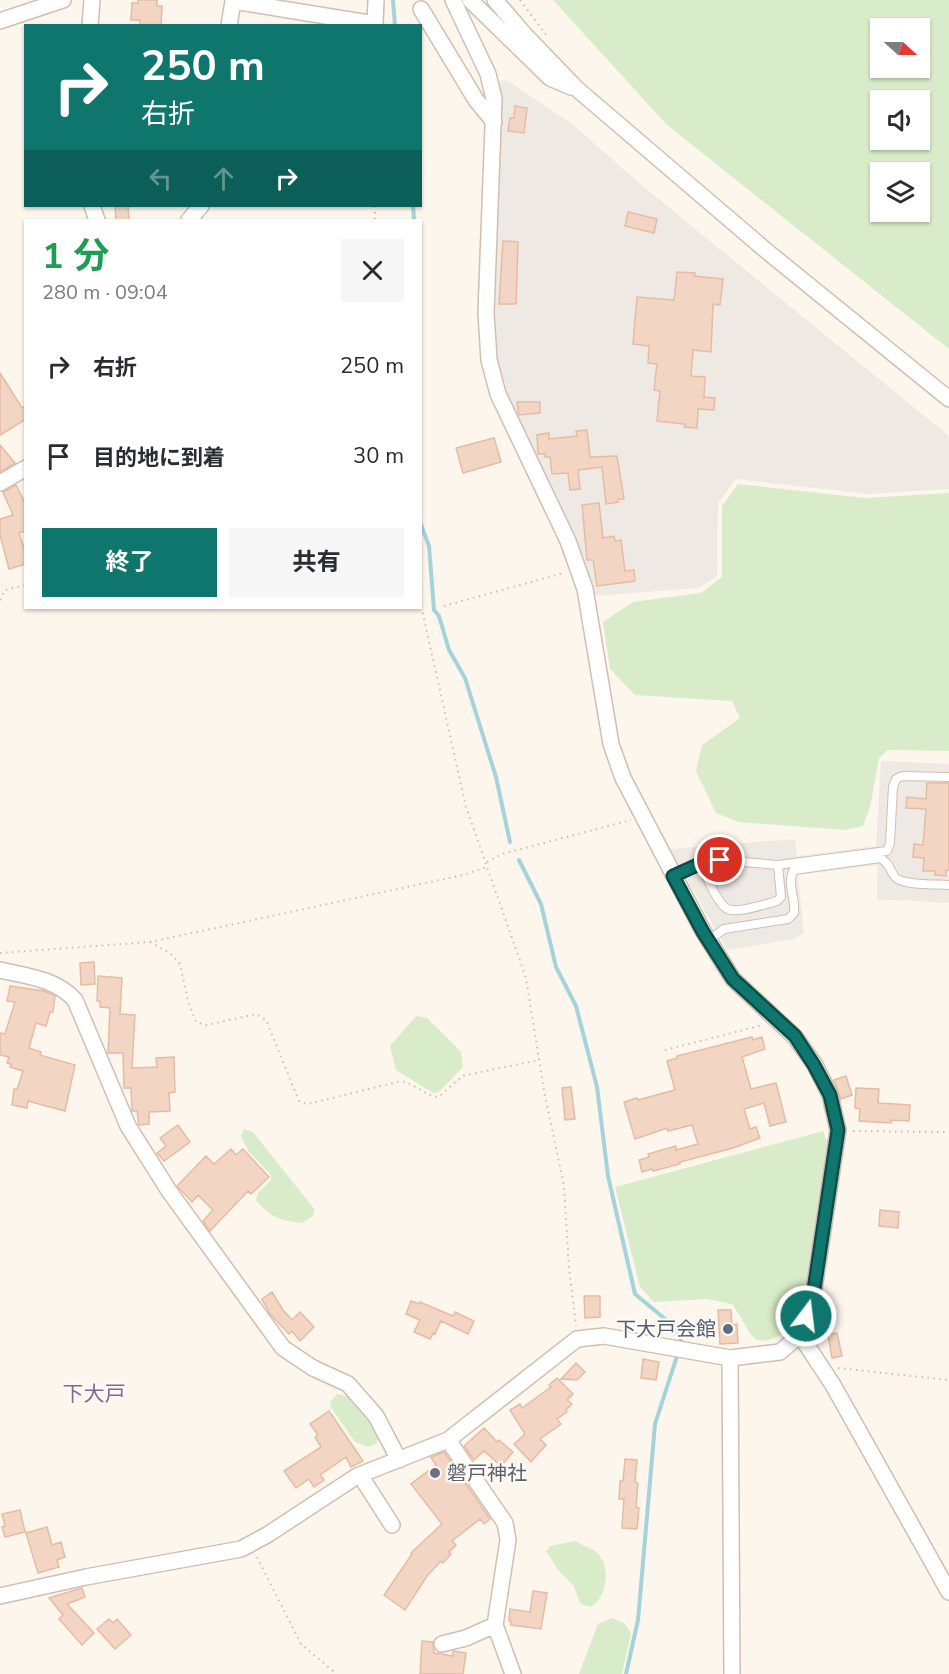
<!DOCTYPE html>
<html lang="ja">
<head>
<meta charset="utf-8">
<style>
	body { margin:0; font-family:"Nunito Sans","Noto Sans JP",sans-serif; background:#f7f7f7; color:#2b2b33; height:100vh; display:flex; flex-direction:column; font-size:22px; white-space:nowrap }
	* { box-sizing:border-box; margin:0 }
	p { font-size:20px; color:#7c7c81 }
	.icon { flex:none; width:33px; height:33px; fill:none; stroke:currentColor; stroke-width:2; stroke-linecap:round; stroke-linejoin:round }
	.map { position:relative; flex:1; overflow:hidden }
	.panel { position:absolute; left:24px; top:219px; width:398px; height:390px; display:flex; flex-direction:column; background:#fff; border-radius:0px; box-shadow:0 2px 4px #0004 }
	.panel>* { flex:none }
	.top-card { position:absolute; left:24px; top:24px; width:398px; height:183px; border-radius:0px; box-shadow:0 2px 4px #0004; background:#0f766e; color:#fff; overflow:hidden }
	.needle { width:39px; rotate:111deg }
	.controls { position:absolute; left:870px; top:18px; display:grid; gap:12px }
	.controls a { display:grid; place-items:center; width:60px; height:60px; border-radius:0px; background:#fff; box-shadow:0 2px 4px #0004; font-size:30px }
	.pin { position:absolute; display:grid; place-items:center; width:51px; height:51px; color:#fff; margin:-26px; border:3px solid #fff; border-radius:50%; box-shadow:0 2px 6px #0007 }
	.me { position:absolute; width:66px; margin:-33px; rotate:15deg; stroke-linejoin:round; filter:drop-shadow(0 0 4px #0008) }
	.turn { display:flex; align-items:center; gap:21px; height:126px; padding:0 18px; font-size:27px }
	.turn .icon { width:78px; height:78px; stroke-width:2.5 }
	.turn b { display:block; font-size:42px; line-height:51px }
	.lanes { display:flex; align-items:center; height:57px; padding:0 18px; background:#0003; justify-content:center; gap:30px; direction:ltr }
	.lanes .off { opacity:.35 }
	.round { display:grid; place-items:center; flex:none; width:63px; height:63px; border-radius:0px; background:#f7f7f7 }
	.overview { display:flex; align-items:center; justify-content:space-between; height:102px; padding:0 18px }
	h1 { font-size:36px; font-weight:700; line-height:45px; color:#1e9e55 }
	.button { display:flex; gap:12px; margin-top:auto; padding:12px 18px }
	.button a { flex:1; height:69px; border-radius:0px; background:#0f766e; color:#fff; font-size:24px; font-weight:700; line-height:69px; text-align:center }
	.button a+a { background:#f7f7f7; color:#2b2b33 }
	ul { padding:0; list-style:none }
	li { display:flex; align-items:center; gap:18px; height:90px; padding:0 18px }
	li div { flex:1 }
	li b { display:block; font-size:22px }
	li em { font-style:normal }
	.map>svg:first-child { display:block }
</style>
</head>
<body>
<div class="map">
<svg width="949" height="1674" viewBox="0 0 949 1674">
	<rect width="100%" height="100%" fill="#fdf6ec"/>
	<path fill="#efe9e4" d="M507,80L571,123L645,188L949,436V489L869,494L736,479L718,503L717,576L699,588L593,596L505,396L496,360L495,306L502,110L499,81Z
		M881,761L949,764V903L877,899L878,865L798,875L804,933L794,939L727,950L670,849L795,839L797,856L876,846Z"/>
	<path fill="#d8ecc9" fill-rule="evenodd" d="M553,0H949V349L667,125ZM920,28V68H880V28ZM880,100H920V140H880ZM920,172V212H880V172Z
		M738,484L865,498L949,493V751L888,750L879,758L870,807L863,826L844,830L739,822L716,813L696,771L702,745L740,718L732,701L635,695L610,669L603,622L633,602L701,593L722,577V506Z
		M416,1016L427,1018L461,1052L463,1067L439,1092L433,1093L396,1070L390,1046Z
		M244,1129L253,1132L315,1210L313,1216L302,1223C279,1220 271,1218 256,1200L258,1193L271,1180V1175L249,1152L241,1136Z
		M823,1131L827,1142L805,1287L797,1324C788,1331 765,1348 753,1337C747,1330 739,1313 732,1304L707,1299L654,1302L640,1287L615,1187Z
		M337,1394C357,1395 371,1422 379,1438L376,1444L368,1447L355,1442L330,1406L331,1401Z
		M575,1541C581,1545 591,1548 596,1552C612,1565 607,1599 590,1607L581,1604L573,1585L558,1570L546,1551L550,1546Z
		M612,1618L624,1623L631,1633L622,1674H579L598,1624Z"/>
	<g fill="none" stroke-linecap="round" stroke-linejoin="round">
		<path stroke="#a5d3da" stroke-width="4" d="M393,0L395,26
			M413,206L414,220
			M420,522L429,546L434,610L439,616L449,650L465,678L496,777L510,842
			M519,860L541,904L556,967L576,1006L597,1087L608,1176L635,1294L676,1328L681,1341L680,1346
			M626,1674L638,1620L655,1424L678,1353"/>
	</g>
	<path fill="#f3d5c3" stroke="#e6bba3" stroke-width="1.5" d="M138,0H157V6H162L161,26H140V20H131L132,3H138Z
		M515,106L527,108L524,133L508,131L510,118H514Z
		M115,206H128L129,220H116Z
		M628,212L657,219L654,233L625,226Z
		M503,241L518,242L516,304H499Z
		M677,272L695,273L694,276L723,279L720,305L713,304L711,352L693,350L691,376L705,377L704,397L715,398L714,410L698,409L697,428L684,427L685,424L657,421L660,391L654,390L657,364L648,363L649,346L633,344L637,297L674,300Z
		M0,373L22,408L26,405V419L0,435Z
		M517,402H540V413L519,415Z
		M587,430L590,457L617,456L624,499H618V502L606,504L602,467L578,470L580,489L570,490L568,473L552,474L550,457H545V454H538L537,435L549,433V439L577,436L576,431Z
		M494,438L501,462L463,473L456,448Z
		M0,445L15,463L0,472Z
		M16,485L26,505V531L19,533L26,555V564L9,569L0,535V519L13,515L3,492Z
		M599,503L603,538L614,536L615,541L621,540L625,571L634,570L635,581L597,586L593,560H587L582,505Z
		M927,783H949V870H946V876L935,875V871H923L924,858L913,857L914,844L923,845L926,809L906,808L907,797L926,799Z
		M94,962L95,984L81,985L80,963Z
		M98,976L122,978L120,1014L135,1015L132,1068L157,1067L156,1058L174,1057L175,1092L169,1093L170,1111L149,1112V1124L139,1125L137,1111H132L131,1088H124L123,1053H108L110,1008L100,1007V1001H97Z
		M10,986L44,991L55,996L53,1012H50L46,1026L36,1023L29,1048L41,1052L40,1055L75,1065L65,1111L28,1101L27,1108L12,1105L14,1089H17L23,1071L10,1067L11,1064L7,1063L9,1057L0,1055V1033L5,1034L15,1002L7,1001Z
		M752,1037L753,1040L762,1037L765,1049L742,1057L751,1089L776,1083L786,1122L770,1126L764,1103L744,1109L750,1129L756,1127L760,1138L733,1148L680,1162V1164L653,1171L652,1169L642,1172L639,1160L649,1157L648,1154L676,1146V1150L698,1144L692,1125L668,1131L667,1128L635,1139L624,1102L637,1098L638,1100L675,1090L667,1061L677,1058V1056Z
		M846,1076L852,1095L841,1099L834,1080Z
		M571,1087L575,1119L565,1120L562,1088Z
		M856,1088L879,1089L878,1103L910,1105L909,1121L891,1120V1123L859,1121L860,1109L855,1108Z
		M178,1125L190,1142L164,1161L157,1153L166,1146L160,1138Z
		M231,1149L236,1155L243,1149L269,1177L251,1194L248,1191L210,1231L203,1221L213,1210L198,1195L192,1202L177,1186L206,1156L214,1164Z
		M880,1210L899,1212L898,1228L879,1226Z
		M272,1292L283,1310L292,1320L300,1312L314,1327L300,1341L292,1331L289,1334L270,1314L262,1299Z
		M584,1296H600V1317L585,1318Z
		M411,1301L419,1304L420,1302L453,1316L455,1312L474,1321L468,1334L441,1321L435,1334L433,1333L430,1339L414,1332L420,1320L406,1314Z
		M718,1310H731L732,1325L737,1324L738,1343L720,1344Z
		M837,1333L842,1356L832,1358L828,1335Z
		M643,1359L659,1362L656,1380L641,1378Z
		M576,1363L585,1372L577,1380L561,1379Z
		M557,1378L573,1394L567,1400L572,1404L566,1410L567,1412L557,1419L561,1424L540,1439L546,1445L531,1462L514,1444L525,1434L510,1410L520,1404L522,1408L551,1387L549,1385Z
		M329,1411L363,1461L351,1467L346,1457L320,1475L324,1480L314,1487L309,1479L296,1488L284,1471L321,1447L315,1437L318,1435L310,1424Z
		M484,1428L497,1442L499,1440L513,1452L501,1466L484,1451L474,1460L464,1446Z
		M444,1452L490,1519L484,1524L480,1519L452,1541L456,1545L449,1552L451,1554L443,1563L441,1561L427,1576L405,1610L384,1595L412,1554L411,1553L442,1524L411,1484L436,1465L431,1457Z
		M625,1459L637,1460L635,1482L638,1483L636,1507L639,1508L637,1529L622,1528L624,1499H619L620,1481H623Z
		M20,1510L25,1532L5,1537L2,1527L5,1526L2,1514Z
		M47,1527L52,1545L61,1542L65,1557L57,1560L59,1567L38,1573L26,1533Z
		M82,1588L85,1597L67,1604L94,1633L82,1645L59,1619L63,1615L49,1598Z
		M533,1591L547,1593L541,1629L511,1625V1621H509L510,1609L530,1612Z
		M109,1619L113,1623L117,1619L131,1635L115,1649L97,1629Z
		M422,1641L433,1642L434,1653L453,1656V1651L466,1653L463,1674H420Z"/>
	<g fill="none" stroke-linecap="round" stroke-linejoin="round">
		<defs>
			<path id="service" d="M695,865L706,861L719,860L778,865L887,851L890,843L893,787L896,779L902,776L949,777
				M673,876L695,865L701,867C708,877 716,901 726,908C735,915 765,904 777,901L781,897L778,865
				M709,940L724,929L788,919L794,913C796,899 786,882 794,870L880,858C890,863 889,870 895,877C903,886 937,884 949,885"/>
			<path id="minor" d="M470,0L550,78L571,87
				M495,0L525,35L577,89L769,253L949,399
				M421,9L476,100L494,122
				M0,21L63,0
				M90,26L92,0
				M229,26L233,1L375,24L376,0
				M92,206L97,220
				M189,220L201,206
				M0,483L26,468
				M0,970C27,976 56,979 75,1000L128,1126L169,1191L283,1348L313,1368L348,1384L376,1416L399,1460
				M800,1335L833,1385L949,1592
				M730,1358L732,1674
				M448,1440L505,1523L508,1540L495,1625L513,1674
				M360,1475L392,1525
				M0,1596L86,1577L241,1549L267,1535L357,1476L448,1440L577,1339L604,1336L730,1358L780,1352L800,1335L813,1296L838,1130L830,1095L815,1065L795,1037L733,979L703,931L623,778L611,744L585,589L568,541L498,394L489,360L486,313L494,99L488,74L453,0
				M442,1644L466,1638L495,1625"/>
		</defs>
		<use href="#service" stroke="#d1beb0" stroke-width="10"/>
		<use href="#minor" stroke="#d1beb0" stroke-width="18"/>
		<path stroke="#d9b8a5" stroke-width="2" stroke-dasharray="1.5 4.5" stroke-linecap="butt" d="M520,0L547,36
			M375,206V220
			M0,600L5,590L26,585
			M420,601L466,807L526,978L544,1091L564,1186L569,1268L576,1326
			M444,606L564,573
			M487,862L502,854L631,820
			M150,942L170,953L180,964L188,1001L196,1022L207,1025L256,1014L266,1020L299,1101L308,1104L401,1081C416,1084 425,1096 439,1097L462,1076L539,1060
			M0,953L150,942L463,875L487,867
			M665,1050L763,1025
			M853,1131L949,1132
			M838,1368L949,1380
			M257,1557L301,1644L333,1671L331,1674"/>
		<use href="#service" stroke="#fff" stroke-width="8"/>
		<use href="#minor" stroke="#fff" stroke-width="15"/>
	</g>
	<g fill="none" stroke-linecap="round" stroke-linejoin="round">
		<defs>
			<path id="route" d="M720,860L706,861L673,876L703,932L733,979L795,1036L814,1065L830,1095L838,1130L813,1296L806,1316"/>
		</defs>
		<use href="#route" stroke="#0a4d48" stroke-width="15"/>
		<use href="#route" stroke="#0f766e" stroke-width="10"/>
	</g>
	<circle fill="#5c6f8a" stroke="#fffaf3" stroke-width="2" cx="728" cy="1329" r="6"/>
	<circle fill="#6b7280" stroke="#fffaf3" stroke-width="2" cx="435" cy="1473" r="6"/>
	<g text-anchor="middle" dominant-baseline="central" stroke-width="4.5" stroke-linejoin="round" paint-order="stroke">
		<g font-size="20" fill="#4e5e75" stroke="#fffaf3" text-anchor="end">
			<text x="716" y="1329">下大戸会館</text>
		</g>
		<g font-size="20" fill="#5b616d" stroke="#fffaf3" text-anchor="start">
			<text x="447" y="1473">磐戸神社</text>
		</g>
		<g font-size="21" fill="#846695" stroke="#fffaf3">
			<text x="94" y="1394">下大戸</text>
		</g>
	</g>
</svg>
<div class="controls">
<a><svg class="needle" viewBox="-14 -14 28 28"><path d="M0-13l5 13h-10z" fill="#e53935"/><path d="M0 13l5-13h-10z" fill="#7c7c81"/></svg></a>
<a><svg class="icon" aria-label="sound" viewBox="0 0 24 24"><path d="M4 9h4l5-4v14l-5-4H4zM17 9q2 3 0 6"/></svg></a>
<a><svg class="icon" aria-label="layers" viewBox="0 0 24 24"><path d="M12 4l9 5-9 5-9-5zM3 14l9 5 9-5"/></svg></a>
</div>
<div class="pin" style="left:720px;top:860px;background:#d93025"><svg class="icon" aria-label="arrive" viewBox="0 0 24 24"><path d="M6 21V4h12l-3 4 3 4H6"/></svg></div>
<svg class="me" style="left:806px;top:1316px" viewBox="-20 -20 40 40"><circle r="17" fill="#0f766e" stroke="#fff" stroke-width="3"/><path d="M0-11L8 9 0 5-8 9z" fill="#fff"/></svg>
<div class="top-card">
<div class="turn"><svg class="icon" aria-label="right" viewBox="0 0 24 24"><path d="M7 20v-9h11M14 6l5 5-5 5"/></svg><div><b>250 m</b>右折</div></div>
<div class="lanes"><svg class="icon off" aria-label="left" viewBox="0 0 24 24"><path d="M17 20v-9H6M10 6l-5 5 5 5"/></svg><svg class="icon off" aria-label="ahead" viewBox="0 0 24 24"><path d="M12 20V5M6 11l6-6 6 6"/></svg><svg class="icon" aria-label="right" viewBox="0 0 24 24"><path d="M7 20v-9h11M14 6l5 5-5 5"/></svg></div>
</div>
<section class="panel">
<div class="overview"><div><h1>1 分</h1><p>280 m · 09:04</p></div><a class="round"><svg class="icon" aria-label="close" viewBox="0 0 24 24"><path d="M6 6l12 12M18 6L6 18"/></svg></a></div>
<ul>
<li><svg class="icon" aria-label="right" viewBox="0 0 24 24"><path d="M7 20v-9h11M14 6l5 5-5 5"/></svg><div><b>右折</b></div><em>250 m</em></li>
<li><svg class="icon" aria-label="arrive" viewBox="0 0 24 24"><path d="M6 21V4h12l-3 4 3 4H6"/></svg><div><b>目的地に到着</b></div><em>30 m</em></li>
</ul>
<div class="button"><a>終了</a><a>共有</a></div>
</section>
</div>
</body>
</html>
